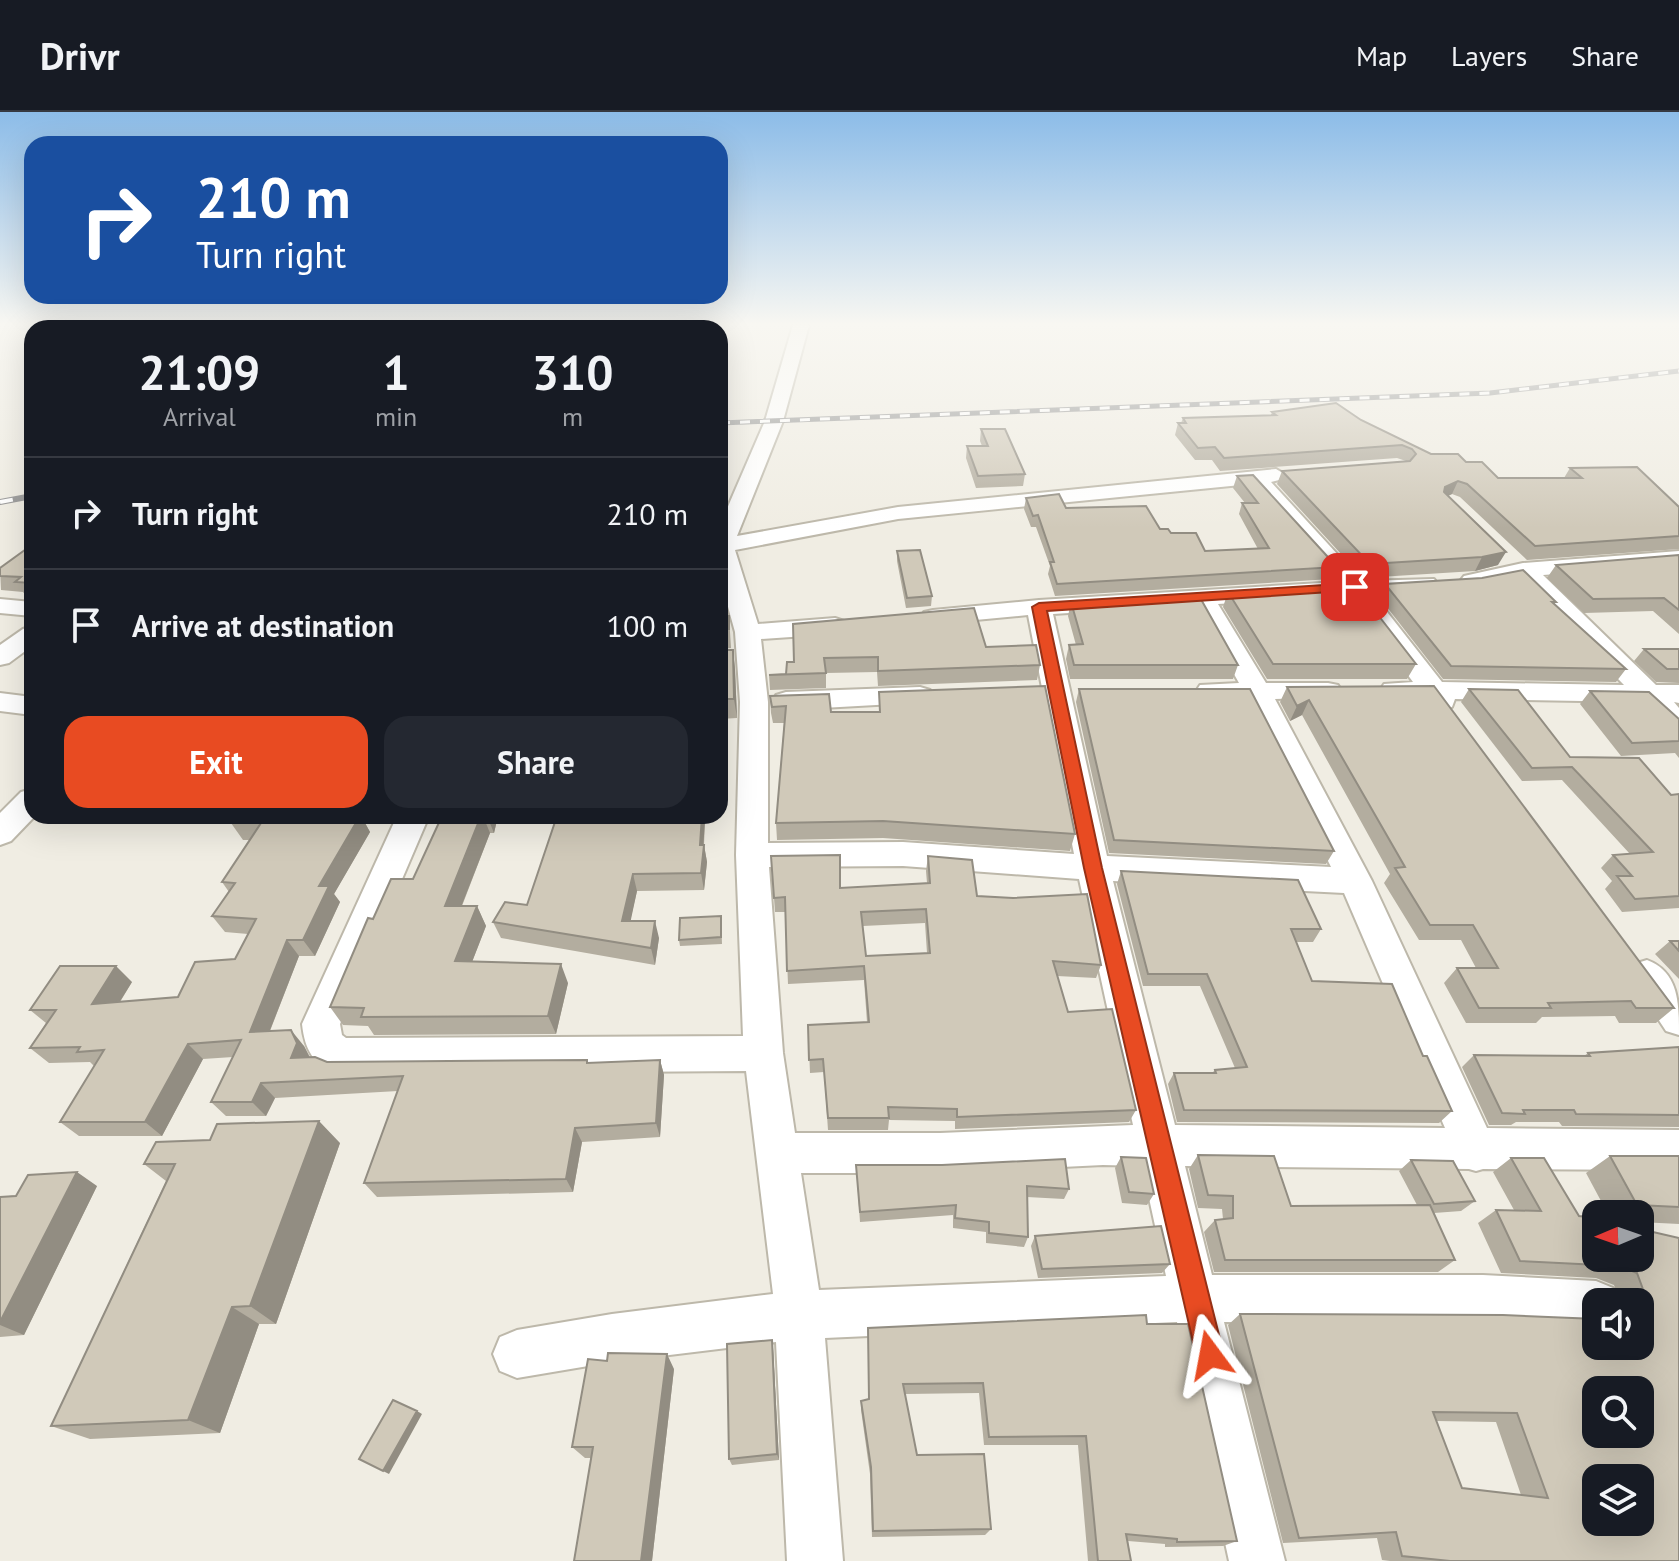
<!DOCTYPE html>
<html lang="en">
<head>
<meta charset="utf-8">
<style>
	body { margin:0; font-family:"PT Sans",sans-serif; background:#242831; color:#f1f3f6; height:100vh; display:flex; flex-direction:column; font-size:30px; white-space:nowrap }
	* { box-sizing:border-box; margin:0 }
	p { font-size:26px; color:#9ea1a6 }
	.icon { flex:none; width:44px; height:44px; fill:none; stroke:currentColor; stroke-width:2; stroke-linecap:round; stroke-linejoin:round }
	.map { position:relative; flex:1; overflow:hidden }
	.panel { position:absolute; left:24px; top:208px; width:704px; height:504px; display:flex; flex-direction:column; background:#171b24; border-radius:24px; box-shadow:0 8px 32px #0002 }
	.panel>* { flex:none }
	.hud { position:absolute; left:24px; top:24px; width:704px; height:168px; border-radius:24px; box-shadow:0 8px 32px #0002; background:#1a4fa0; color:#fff; overflow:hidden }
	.needle { width:52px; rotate:268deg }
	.buttons { position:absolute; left:1582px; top:1088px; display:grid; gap:16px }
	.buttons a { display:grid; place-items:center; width:72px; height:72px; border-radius:16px; background:#171b24; box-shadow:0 8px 32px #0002; font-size:40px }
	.pin { position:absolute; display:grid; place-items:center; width:68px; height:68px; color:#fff; margin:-34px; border-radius:16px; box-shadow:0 4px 12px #0006 }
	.me { position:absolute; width:88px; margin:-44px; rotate:347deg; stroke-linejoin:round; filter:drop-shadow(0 0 6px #0008) }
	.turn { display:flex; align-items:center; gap:28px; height:168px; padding:0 40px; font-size:36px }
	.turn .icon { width:104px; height:104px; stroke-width:2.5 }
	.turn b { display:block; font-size:56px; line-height:68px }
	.eta { display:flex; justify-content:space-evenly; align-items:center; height:136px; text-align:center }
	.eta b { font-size:48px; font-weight:700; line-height:56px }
	.primary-button { display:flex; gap:16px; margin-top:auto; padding:16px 40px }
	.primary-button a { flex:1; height:92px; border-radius:24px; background:#e84b22; color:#fff; font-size:32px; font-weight:700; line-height:92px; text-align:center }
	.primary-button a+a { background:#242831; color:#f1f3f6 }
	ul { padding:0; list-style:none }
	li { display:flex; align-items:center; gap:24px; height:112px; padding:0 40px; border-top:2px solid #363941 }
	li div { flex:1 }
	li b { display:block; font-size:30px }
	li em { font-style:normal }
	header { display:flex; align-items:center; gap:48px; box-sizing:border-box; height:112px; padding:0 40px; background:#171b24; border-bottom:2px solid #363941 }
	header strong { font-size:38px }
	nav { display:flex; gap:44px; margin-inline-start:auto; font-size:28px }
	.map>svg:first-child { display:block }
</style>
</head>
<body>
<header>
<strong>Drivr</strong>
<nav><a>Map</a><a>Layers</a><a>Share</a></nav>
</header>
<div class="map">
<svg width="1679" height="1449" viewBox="0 0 1679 1449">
	<rect width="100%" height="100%" fill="#f0ede3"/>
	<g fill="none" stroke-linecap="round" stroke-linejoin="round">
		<defs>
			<path id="minor" d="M793,213H809L783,309L737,424L898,395L1276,357L1286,363L1283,367L1271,370L1362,469L1434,467L1438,472L1434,477L1373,482L1442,570L1624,573L1519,466L1472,476L1464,474L1460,469L1464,464L1523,451L1679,439V453L1543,463L1656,573H1679V591L1674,590L1679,596V621L1669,618L1641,590L1455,587L1452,595C1440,598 1434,597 1426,587L1384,584L1380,578L1384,572L1413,570L1349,484L1218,492L1266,571H1328L1338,573L1342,579L1338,585L1275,587L1372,769L1487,1016L1679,1018V1058L1483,1057L1476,1059L1469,1057L1185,1054L1212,1163H1483L1596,1169L1613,1176L1618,1190H1596V1217L1483,1211L1224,1210L1285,1449H1229L1177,1210L825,1226L843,1449H787L776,1230L612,1250L517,1266L500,1259L493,1242L500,1225L517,1218L612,1202L773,1182L746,959L339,962C313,952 305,939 302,912L397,704H429L340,912L342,923L346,926L743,924L736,743L740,590L735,520L720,466V413L765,309ZM1251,372L1338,470L1039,488L933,498L924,500L921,505L924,510L933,512L1028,503L1074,742L903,730L768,731V590L761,527L835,522L844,519L848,514L844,509L835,506L758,512L735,438L898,407ZM1195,493L1239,571L1200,573L1196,579L1200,585L1248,587L1331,755L1107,744L1053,502ZM903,754L1079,767L1133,1013L940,1021H795L783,941L769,755ZM1113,769L1344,781L1445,1016L1175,1013ZM1103,1053L1142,1054L1166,1164L819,1178L801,1061H940Z
				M0,487L32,490V504L0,501Z
				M32,514V534L9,551L0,553V533L23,517Z
				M920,575L930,578L934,584L930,590L786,598L776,595L772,589L776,583L786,580Z
				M0,581L32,585V603L0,599Z
				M32,677V704H35L11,729L0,733V701L21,680Z
				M1647,848C1679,860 1679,891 1679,923L1666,919L1629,863L1634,852Z"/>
		</defs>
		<use href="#minor" stroke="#bdb8aa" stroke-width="4"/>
		<use href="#minor" fill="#fff" fill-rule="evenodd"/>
		<defs>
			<path id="rail-far1" d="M720,311L1490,281L1679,259"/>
			<path id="rail" d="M0,390L32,384"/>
		</defs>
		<use href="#rail-far1" stroke="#929292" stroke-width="5"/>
		<use href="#rail" stroke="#929292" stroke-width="6"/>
		<use href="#rail-far1" stroke="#fff" stroke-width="3" stroke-dasharray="10" stroke-linecap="butt"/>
		<use href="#rail" stroke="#fff" stroke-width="4" stroke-dasharray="13" stroke-linecap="butt"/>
	</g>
	<path fill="#b3ad9f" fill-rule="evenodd" d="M1272,300L1361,308L1431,342L1466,350L1498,366H1564L1570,356L1679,395V437L1527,448L1460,385L1452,382L1448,384L1498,453L1475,459L1363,466L1277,372L1282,359L1406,349L1397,346L1220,359L1212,348H1195L1175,323L1178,311H1181L1183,306L1271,303Z
		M981,317L1025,362L1023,374L976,376L966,346L967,334H982L980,329Z
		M1237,364L1337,455L1332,467L1055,484L1048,462L1050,454L1036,415H1031L1024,397L1026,386L1066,396L1160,417L1171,421L1205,439L1258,437L1239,402L1242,391H1245L1233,376Z
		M32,435V486L27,485L23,480L1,478L0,456Z
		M897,439L932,484L931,494L906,496L897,449Z
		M1679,443V522L1653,499L1584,501L1547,466L1556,453Z
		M1385,472L1556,490L1554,492L1626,557L1616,570L1443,567L1379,485Z
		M1228,480L1416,552L1407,567H1267L1223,495Z
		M1071,490L1238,553L1233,567H1070L1066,547L1069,533H1076L1068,504Z
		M720,504H729L731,536L720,537Z
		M793,512L986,535L1040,553L1037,568L878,574L877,560L826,561V576L770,578L769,563L786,562L794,550Z
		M1644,537H1679V571L1656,570L1634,549Z
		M720,538H733L735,558L737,606L720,607Z
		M1434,574L1674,896L1656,911H1619L1615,904L1542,905L1536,911H1466L1444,871L1457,856H1476L1461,828H1419L1384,771L1390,762L1302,603L1290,609L1280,590L1287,575Z
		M1079,577L1334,739L1326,752L1109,741L1076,590Z
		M1469,577L1570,645L1671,683L1679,682V796L1622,800L1605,777L1612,769L1601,756L1613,743L1630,742L1562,668L1522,669L1461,590Z
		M1590,579L1679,607V646L1675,641L1621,644L1580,592Z
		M879,580L1075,722L1070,739L883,726L777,728L776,711L784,611H773L771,601L770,584L831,600H879Z
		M434,704H498L494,721H490L462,794H477L486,814L472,850L568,871L556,922L374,923L368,914L343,913L330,895L373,807L413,767L438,713Z
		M705,708L704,733L707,750L704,778L637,779L630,809L659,826L655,853L501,826L493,810Z
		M231,711H365L370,720L334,782L340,790L315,844H299L270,919L304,934L310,945L327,950L588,951L660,948L664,963L660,1025L582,1030L573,1080L377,1085L364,1071L398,979L275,986L266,1004H226L211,990L233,945L203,947L162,1024H79L60,1010L94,954L90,950L49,951L30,936L46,911L30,898L132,870L120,890L178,885L235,847L248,822L225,820L212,804L229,780L222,770L250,728H243Z
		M771,744L840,776L927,771L926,759L928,744L977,784L1101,853L1096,866L1057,864L1068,900L1136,998L1129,1010L955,1017V1009L889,1008L888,1018H828L824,960L810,961L808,913L867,910L864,868L788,872L785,800H775ZM925,811L927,841L866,844L863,814Z
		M1121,759L1321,817L1313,830H1296L1312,869L1423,944L1452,999L1439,1011L1177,1010L1168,972L1174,961H1212L1215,958L1235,956L1200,874H1143L1117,772Z
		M721,804L722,832L680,834L679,828Z
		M1670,829H1679V867L1655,842Z
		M1679,935V1015L1562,1014L1559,1010H1516L1511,1013H1489L1462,955L1474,943L1584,944L1588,941Z
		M340,1031L276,1212H259L220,1321L90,1327L51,1314L166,1069L144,1052Z
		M1198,1043L1291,1094L1417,1093L1399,1059L1411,1048L1475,1089L1461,1099L1434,1101L1455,1148L1438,1160H1214L1204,1120L1215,1108L1223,1107L1222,1097L1198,1096L1189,1057Z
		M1610,1044H1679V1112L1640,1110V1102H1608L1586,1061Z
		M1121,1045L1154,1082L1147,1093L1122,1091L1115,1056Z
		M1511,1046L1579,1104L1640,1146L1679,1449H1390L1382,1448L1377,1426L1283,1431L1228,1213L1240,1202L1596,1234L1640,1190H1605L1618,1184L1614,1173L1596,1166L1501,1161L1478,1111L1496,1098H1514L1493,1060ZM1436,1309L1496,1310L1521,1383L1462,1376Z
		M856,1053L1069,1077L1064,1087L1027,1085L1028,1125L1024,1135L986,1131V1120L953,1116V1103L860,1110Z
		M97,1074L24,1223L0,1225V1085Z
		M1035,1124L1170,1152L1162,1161L1038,1166L1031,1134Z
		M1147,1212L1237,1429L1223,1434L1165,1435V1432L1128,1429L1131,1449H1088L1078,1333H984L979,1281L905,1282L917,1343L991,1417L985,1423L872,1425L870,1362L861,1298V1289L868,1287V1216Z
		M772,1228L773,1236L779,1348L732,1353L729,1347Z
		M674,1257L652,1449H574L591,1346H585L572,1335Z"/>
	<path fill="#928d82" d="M1458,369L1452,382L1439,388L1445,375Z
		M1506,440L1498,453L1475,459L1482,445Z
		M733,538L735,558L737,606L734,587Z
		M1309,588L1302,603L1290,609L1297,594Z
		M352,704H369L365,711L370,720L334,782L340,790L315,844L303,828L319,774Z
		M481,704H483L490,721L454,813L445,794Z
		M487,704H498L494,721Z
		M702,704H704L705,708L703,739L704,733L707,750L704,778L701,761L700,733Z
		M633,762L637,779L627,826L622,809Z
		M477,794L486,814L465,868L455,849Z
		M655,809L659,826L655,853L651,836Z
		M287,828L299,844L263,936L250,920Z
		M561,852L568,871L556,922L548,904Z
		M116,854L132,870L109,907L92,892Z
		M291,918L304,934L310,946H291Z
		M188,932L203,947L162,1024L145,1010Z
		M660,948L664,963L660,1025L656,1011Z
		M261,971L275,986L266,1004L252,990Z
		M319,1009L340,1031L276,1212L250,1194Z
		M575,1016L582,1030L573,1080L566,1067Z
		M77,1060L97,1074L24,1223L0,1213V1210Z
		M232,1195L259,1212L220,1321L188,1308Z
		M772,1228L773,1236L779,1348L777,1342Z
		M667,1242L674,1257L652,1449H641Z
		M417,1299L422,1302L389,1362L383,1359Z"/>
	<path fill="#d0c9b9" stroke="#928d82" stroke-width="2" fill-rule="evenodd" d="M1336,291L1361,308L1431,342H1458L1466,350H1482L1498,366H1582L1570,356L1637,355L1679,395V424L1535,434L1467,372L1458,369L1445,375L1444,380L1506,440L1482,445L1370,452L1282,359L1410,349L1416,342L1412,337L1402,333L1224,346L1215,335L1198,336L1178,311H1186L1183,306L1276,303L1272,300Z
		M981,317H1005L1025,362L978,364L967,334H988Z
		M1253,363L1337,455L1057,472L1050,450H1054L1038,403L1033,404L1026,386L1059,382L1066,396L1146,394L1160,417H1168L1171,421H1196L1205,439L1269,436L1242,391H1258L1237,364Z
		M29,435H32V471L15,470L21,465L0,464V456Z
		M920,438L932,484L907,486L897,439Z
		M1679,443V498L1664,486L1593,487L1556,453Z
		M1523,458L1556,490H1552L1626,557L1451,554L1385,472L1482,466Z
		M1354,472L1416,552H1273L1228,480Z
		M1198,482L1238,553H1074L1069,533L1083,532L1071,490Z
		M974,496L986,535L1036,533L1040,553L878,559V545L824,546L826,561L769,563L786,562L787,550H794L793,512Z
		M720,504H729V517H720Z
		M1644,537H1679V557H1667Z
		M720,538H733L734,587H720Z
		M1045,574L1075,722L883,709L776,711L786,594L772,595L770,584L829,582L831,600H880L879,580Z
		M1434,574L1674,896H1636L1631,889L1548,891L1551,896H1479L1457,856H1498L1473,813H1430L1395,756L1405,755L1309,588L1297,594L1287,575Z
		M1079,577H1250L1334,739L1114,728Z
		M1469,577L1518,578L1570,645L1639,646L1671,683L1679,682V784L1635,787L1617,764H1632L1613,743L1653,740L1572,655L1532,656Z
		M1590,579L1649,580L1679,607V629L1632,631Z
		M236,704H360L319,774H329L303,828H287L250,920L291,918L297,931L291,946L315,945L327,950L587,948V951L660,948L656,1011L575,1016L566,1067L364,1071L403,964L261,971L252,990H211L241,928L188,932L145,1010H60L104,938L77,940L80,935L30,936L56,898H30L60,854H116L92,892L178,885L195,850L235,847L256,807L212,804L235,771L222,770L261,711H231Z
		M442,704H481L445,794H477L455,849L561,852L548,904L361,905L364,896L330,895L368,806L373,807L391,767H413Z
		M557,704H702L700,733H704L701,761L633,762L622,809H655L651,836L493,810L505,790L527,793Z
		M840,743V776L930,771L928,744L972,748L977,784L1013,786L1087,782L1101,853L1053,849L1068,900L1112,897L1136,998L957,1005V997L888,995L889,1006H828L823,947L809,948L808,913L869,910L864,854L787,859L785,785L774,786L771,744ZM926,797L930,841L866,844L861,800Z
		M1121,759L1298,768L1321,817H1291L1312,869L1392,872L1423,944H1427L1452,999L1184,998L1174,961H1216L1215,958L1247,955L1207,862H1148Z
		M721,804V825L679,828L680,806Z
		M1670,829H1679V839Z
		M1679,935V1003L1576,1002L1574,998H1523L1525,1002L1502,1001L1474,943L1590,944L1588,941Z
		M319,1009L250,1194L232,1195L188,1308L51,1314L175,1052H144L156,1030L210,1028L217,1012Z
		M1198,1043L1274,1044L1291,1094L1430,1093L1455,1148H1225L1215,1108L1233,1106V1084L1208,1083Z
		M1610,1044H1679V1095L1637,1093Z
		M1121,1045L1146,1046L1154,1082L1129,1080Z
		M1511,1046H1544L1579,1104L1596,1106V1146H1640V1117L1679,1126V1449H1450L1402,1444L1396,1420L1299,1426L1240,1202L1503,1203L1596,1207V1234H1640V1190H1622V1181L1644,1180L1637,1161L1619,1154L1520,1149L1496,1098L1541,1099ZM1596,1278H1640V1322H1596ZM1433,1300L1517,1301L1548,1386L1462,1376ZM1596,1366H1640V1410H1596Z
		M1065,1047L1069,1077L1027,1074L1028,1125L989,1121V1110L955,1106L956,1093L860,1100L856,1053H942Z
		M1411,1048L1453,1049L1475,1089L1434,1092Z
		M77,1060L0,1210V1085L16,1084L28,1063Z
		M1161,1114L1170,1152L1042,1157L1035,1124Z
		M1146,1203L1147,1212H1188L1237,1429L1177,1430V1427L1126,1422L1131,1449H1098L1086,1324L989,1325L983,1271L903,1272L917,1343L984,1342L991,1417L873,1419L871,1355L861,1289L869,1287L868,1216Z
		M772,1228L777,1342L729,1347L727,1232Z
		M608,1241L667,1242L641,1449H574L593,1335H572L588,1247L607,1249Z
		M393,1288L417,1299L383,1359L359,1347Z"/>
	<linearGradient id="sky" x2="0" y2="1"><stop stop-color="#8cbce8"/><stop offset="0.51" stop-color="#f8f7f2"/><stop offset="1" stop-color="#f8f7f2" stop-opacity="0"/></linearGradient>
	<rect width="1679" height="416" fill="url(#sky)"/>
	<path fill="#e84b22" stroke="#973116" stroke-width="2" d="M1355,471L1362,475L1360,478L1047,499L1102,756L1224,1243L1220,1253L1210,1257L1200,1253L1196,1243L1084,756L1032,495L1039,491Z"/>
</svg>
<div class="buttons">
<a><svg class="needle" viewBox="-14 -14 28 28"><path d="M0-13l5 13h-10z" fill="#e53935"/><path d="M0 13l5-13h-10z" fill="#9ea1a6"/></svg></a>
<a><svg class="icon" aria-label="sound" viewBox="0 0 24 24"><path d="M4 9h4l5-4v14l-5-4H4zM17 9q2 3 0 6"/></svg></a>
<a><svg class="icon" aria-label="search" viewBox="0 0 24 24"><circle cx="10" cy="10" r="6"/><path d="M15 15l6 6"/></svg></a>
<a><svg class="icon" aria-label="layers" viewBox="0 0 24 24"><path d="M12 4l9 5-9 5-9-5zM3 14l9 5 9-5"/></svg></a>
</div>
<div class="pin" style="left:1355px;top:475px;background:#d93025"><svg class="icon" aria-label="arrive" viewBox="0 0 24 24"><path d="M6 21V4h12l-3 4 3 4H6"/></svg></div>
<svg class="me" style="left:1210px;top:1243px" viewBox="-20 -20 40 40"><path d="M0-17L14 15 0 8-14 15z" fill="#e84b22" stroke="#fff" stroke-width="4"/></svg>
<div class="hud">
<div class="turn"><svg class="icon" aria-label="right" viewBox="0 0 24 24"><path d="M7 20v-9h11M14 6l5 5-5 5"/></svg><div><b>210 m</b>Turn right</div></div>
</div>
<section class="panel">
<div class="eta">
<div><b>21:09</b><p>Arrival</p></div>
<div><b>1</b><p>min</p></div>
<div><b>310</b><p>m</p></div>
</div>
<ul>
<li><svg class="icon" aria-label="right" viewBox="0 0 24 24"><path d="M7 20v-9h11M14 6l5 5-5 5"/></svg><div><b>Turn right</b></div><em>210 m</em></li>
<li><svg class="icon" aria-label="arrive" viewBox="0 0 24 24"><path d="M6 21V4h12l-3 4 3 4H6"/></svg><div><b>Arrive at destination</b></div><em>100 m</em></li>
</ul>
<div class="primary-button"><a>Exit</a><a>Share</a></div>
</section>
</div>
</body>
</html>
